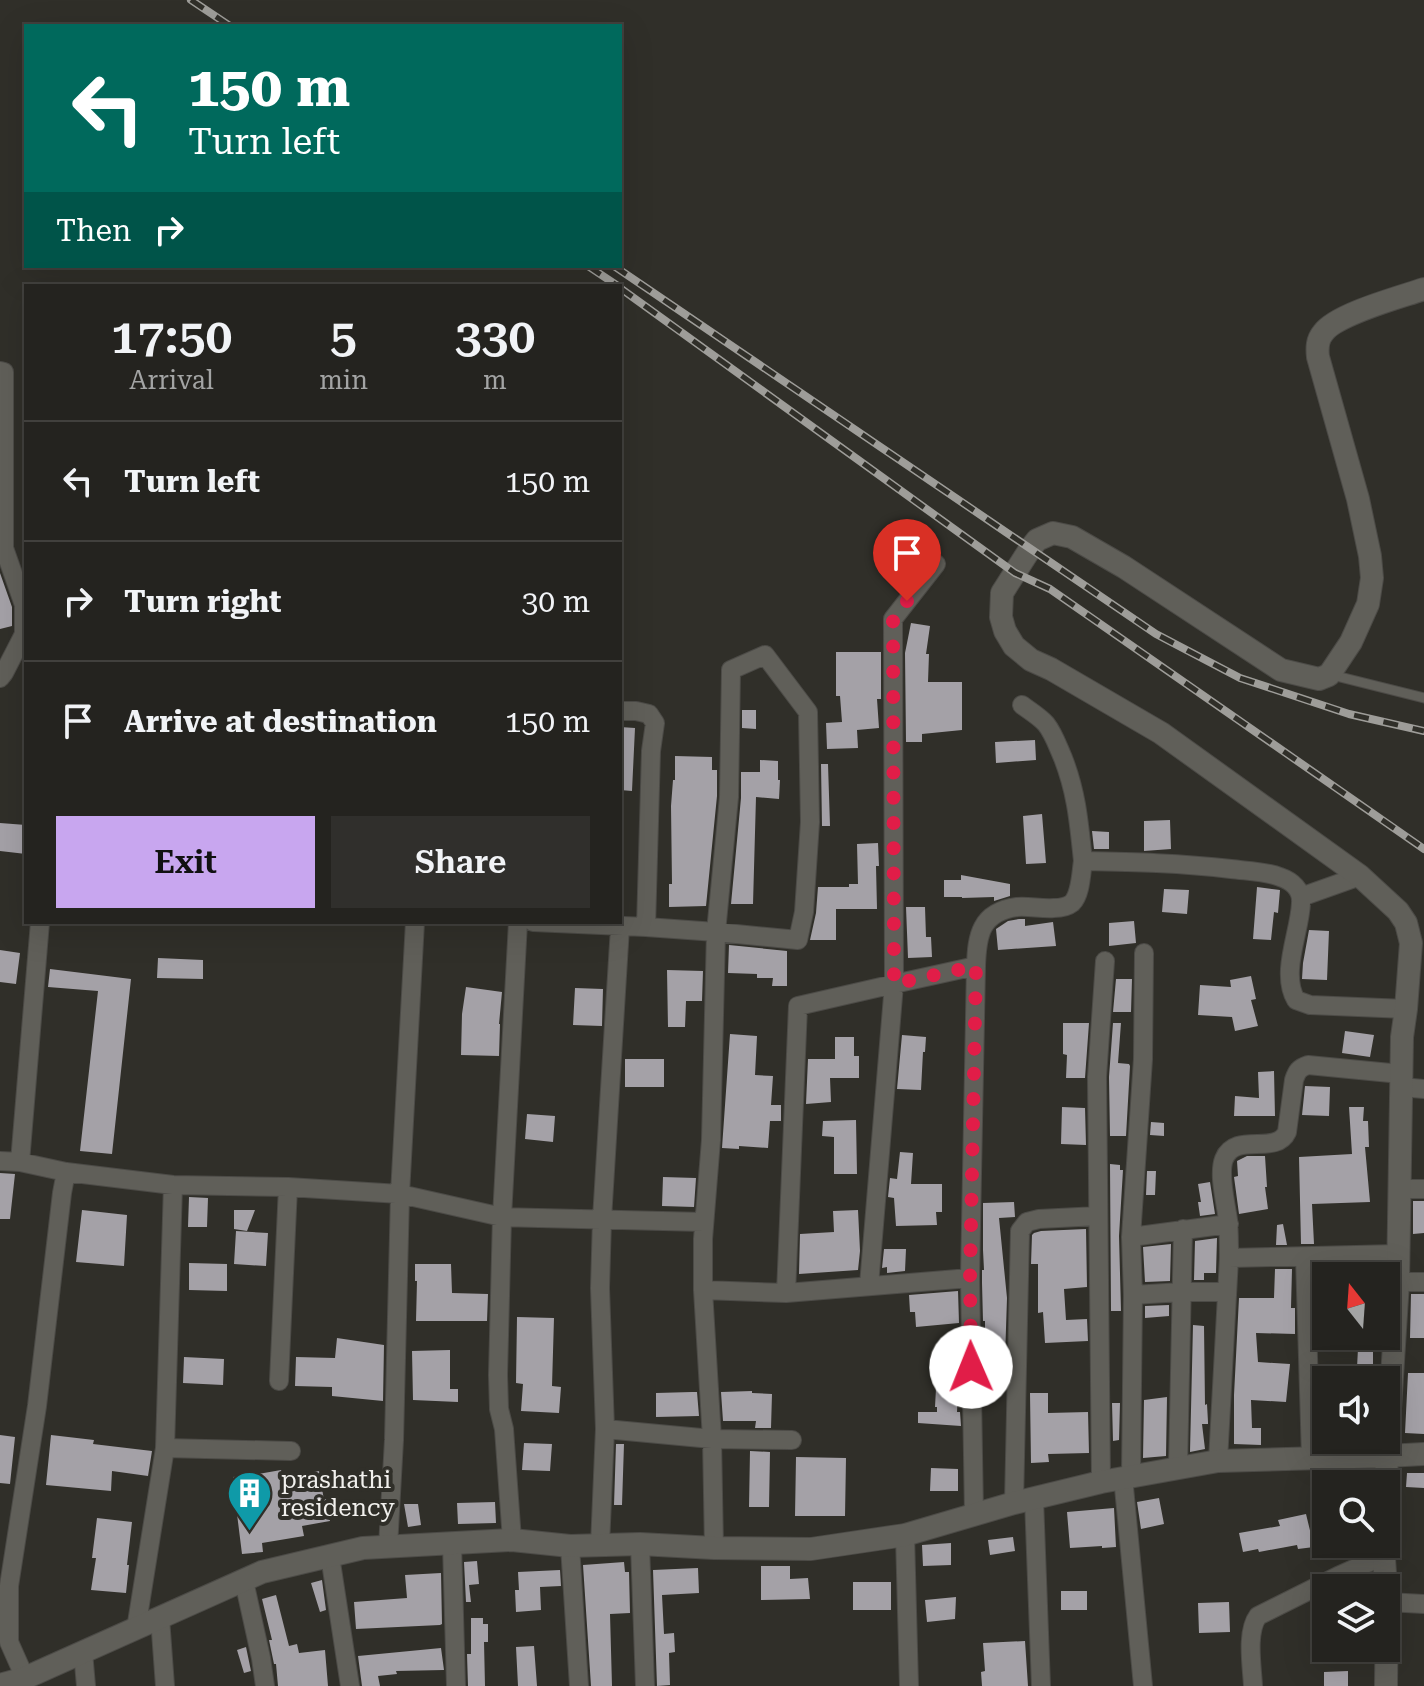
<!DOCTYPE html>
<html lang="en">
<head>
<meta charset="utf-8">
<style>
	body { margin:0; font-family:"Roboto Serif",serif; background:#302f2c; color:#f1f3f6; height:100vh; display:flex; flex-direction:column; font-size:30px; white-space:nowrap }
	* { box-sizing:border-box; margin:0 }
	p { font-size:26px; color:#a3a4a4 }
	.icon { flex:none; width:44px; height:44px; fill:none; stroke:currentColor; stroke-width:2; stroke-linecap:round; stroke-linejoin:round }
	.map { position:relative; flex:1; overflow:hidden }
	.panel { position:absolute; left:24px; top:284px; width:598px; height:640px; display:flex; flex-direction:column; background:#24231f; border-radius:0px; box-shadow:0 8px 32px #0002,0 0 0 2px #41403d }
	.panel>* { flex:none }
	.banner { position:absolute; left:24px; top:24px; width:598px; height:244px; border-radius:0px; box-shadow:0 8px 32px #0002,0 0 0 2px #41403d; background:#00695c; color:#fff; overflow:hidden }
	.needle { width:52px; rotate:343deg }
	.fabs { position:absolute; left:1312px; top:1262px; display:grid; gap:16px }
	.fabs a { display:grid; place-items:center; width:88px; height:88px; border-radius:0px; background:#24231f; box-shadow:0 8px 32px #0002,0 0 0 2px #41403d; font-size:40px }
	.pin { position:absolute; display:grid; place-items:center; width:68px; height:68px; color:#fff; margin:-82px -34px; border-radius:50% 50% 50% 0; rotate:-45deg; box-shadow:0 0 8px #0007 }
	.pin .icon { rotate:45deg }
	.me { position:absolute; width:88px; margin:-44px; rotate:359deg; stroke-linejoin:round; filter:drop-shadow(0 0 6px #0008) }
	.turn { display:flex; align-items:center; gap:28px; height:168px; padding:0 32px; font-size:36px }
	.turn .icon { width:104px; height:104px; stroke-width:2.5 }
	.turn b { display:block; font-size:56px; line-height:68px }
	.then { display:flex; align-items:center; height:76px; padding:0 32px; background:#0003; gap:16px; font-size:30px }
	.eta { display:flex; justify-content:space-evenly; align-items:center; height:136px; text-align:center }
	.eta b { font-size:48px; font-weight:600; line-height:56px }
	.button { display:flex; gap:16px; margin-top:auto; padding:16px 32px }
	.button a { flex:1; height:92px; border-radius:0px; background:#c8a6ef; color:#111; font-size:32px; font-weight:600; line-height:92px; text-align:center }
	.button a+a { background:#302f2c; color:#f1f3f6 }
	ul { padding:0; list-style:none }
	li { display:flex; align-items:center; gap:24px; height:120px; padding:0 32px; border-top:2px solid #41403d }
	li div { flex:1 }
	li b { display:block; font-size:30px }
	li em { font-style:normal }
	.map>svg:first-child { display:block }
</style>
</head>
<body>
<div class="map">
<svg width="1424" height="1686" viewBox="0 0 1424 1686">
	<rect width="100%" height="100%" fill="#302f29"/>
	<path fill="#a4a1a7" d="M0,573L12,607V626L0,629Z
		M911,623L930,626L926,654H929L928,682H962V730L922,734V742H906L905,653Z
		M836,652H881V699H877L879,728L857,730L858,748L827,749L826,723L842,722L840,696H836Z
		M742,710H756V729L742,728Z
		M620,727L635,728L632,791L620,790Z
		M1035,740L1036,760L996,763L995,742Z
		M675,756L712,757V770H717V796L706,906L669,907V884H672L671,806L673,780H675Z
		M760,760L778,761V780H780L779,799L756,797L753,904H731L741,798V772H760Z
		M821,764H828L830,826H822Z
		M1042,814L1046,863L1026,864L1023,816Z
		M1170,820L1171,849L1144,851V821Z
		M0,823L26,825V854L0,851Z
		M1092,831L1109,832V849H1094Z
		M878,843L879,866H876L877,909H836V940H810L816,913L818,887H849V884H858L857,844Z
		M961,875L1010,884V896L994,901V897L962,898V897H944V880H961Z
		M1257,887L1280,890L1278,913L1274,912L1271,940L1253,939Z
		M1164,889L1189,890L1187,914L1162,912Z
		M906,907H925L926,937H931L932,957L908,958Z
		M1019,919H1025V926L1053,922L1056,946L998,950L996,929L1008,921Z
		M1134,921L1136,943L1109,946V923Z
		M1309,930L1329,931L1327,980L1302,979L1303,963Z
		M729,945L787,951V986H772L773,978H757V974L728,973Z
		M0,950L20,953L16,984L0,982Z
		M158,958L203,960V979L157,978Z
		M50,969L131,979L112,1154L80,1151L98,991L48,987Z
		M667,970L703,971L702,1001H686L685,1027H668Z
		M1251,976L1256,999L1251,1000L1258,1026L1235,1031L1232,1017L1198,1015L1200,985L1231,987L1230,980Z
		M1116,979H1132L1131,1012H1113Z
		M466,987L502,992L499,1024H500L499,1056L461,1055L462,1014Z
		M575,988L603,989L602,1026L573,1025Z
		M1063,1023H1089L1085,1078H1066L1067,1055L1063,1054Z
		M1113,1023H1121L1118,1063L1129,1064L1130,1066L1126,1136H1110L1109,1077Z
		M1345,1031L1374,1035L1370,1057L1342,1053Z
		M730,1034L757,1036L755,1075L773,1076L771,1105H781V1121H770L768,1148L739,1146V1149L722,1148Z
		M902,1035L926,1037L925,1052H923L921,1090L897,1089Z
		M835,1037H854V1056H859V1078H830L831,1102L806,1104L808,1059H835Z
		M625,1059H664V1087H625Z
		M1274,1071L1275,1116H1234L1235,1096L1259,1098L1258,1072Z
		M1305,1086L1330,1087L1329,1116L1302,1115Z
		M1062,1107L1085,1108L1086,1145L1061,1144Z
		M1349,1107H1364L1363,1121H1368L1369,1147H1365L1370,1202L1312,1204L1314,1244H1301L1299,1157L1352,1154Z
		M527,1114L555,1116L553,1142L525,1139Z
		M856,1120L857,1174H834V1137L822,1136L823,1121Z
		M1151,1122L1164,1123V1136L1150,1135Z
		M900,1152L913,1153L911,1184H942V1212H936L937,1225L896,1226L894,1198L888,1197L890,1178L897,1179Z
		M1247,1156H1265L1267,1187H1265L1268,1209L1239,1214L1234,1177L1238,1176L1237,1161Z
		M1110,1164L1120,1165V1170H1123L1119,1236L1121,1311H1111Z
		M1147,1171H1156L1155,1195H1146Z
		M0,1173L15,1174L10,1219H0Z
		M663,1177L696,1178L694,1207L662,1206Z
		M1210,1182L1215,1214L1200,1216L1198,1202H1201L1198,1184Z
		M189,1197L208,1198L207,1227H188Z
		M1413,1201H1424V1233L1413,1234Z
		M1014,1202L1015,1217L999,1218L1007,1298L1005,1358H985V1321H983L982,1283V1270H984L983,1250V1203Z
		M82,1210L127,1215L124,1266L76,1262Z
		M234,1210H255L247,1231L234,1229Z
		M858,1210L860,1251L858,1270L799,1274L800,1234L834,1232L833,1211Z
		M1283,1224L1287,1245H1276L1277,1225Z
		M1086,1229L1087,1287L1064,1289L1066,1320L1087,1319L1088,1341L1045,1343L1043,1312L1038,1313V1264H1031L1032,1235L1034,1233L1041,1231Z
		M236,1231L268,1233L266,1266L234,1264Z
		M1217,1238L1216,1273H1204V1280H1194L1195,1241Z
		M1171,1244L1170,1281L1145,1282L1143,1247Z
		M884,1249H906L905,1271L887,1273V1267L882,1268Z
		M189,1263L227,1264V1291L189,1290Z
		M415,1264H451L452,1293L488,1294L487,1321H416L417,1281H415Z
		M1275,1269H1292L1291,1308H1295V1334L1256,1333L1258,1362L1290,1364L1286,1402L1251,1400L1252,1428H1261V1445L1234,1444V1395L1239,1298H1274Z
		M958,1291L959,1323L916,1327L915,1312H910L909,1295Z
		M1411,1294H1424V1338H1410Z
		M1169,1305V1316L1145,1318V1306Z
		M517,1317L554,1318L552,1386L561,1387L559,1413L521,1411L523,1384L516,1383Z
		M1193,1325L1204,1326L1205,1405L1207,1404L1208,1422V1424H1202L1205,1449L1190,1452Z
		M337,1338L384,1345L383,1401L332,1396V1387L295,1386L296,1357L335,1358Z
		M1358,1348L1373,1349V1369L1357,1368Z
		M450,1350V1389H458V1402L413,1400L412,1351Z
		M184,1357L224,1359L223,1385L183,1383Z
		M937,1370H959L957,1412H960L961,1426L918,1423V1412H937V1407H935Z
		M1408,1373H1424V1434L1405,1433Z
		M752,1391V1393L772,1394L771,1428H755L756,1421H723L721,1392Z
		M692,1392H697L699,1416L656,1417V1393Z
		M1030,1393H1048V1413L1088,1412L1089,1453L1048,1454L1049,1462L1031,1463Z
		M1167,1397L1166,1456L1143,1458L1144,1400Z
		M1112,1403H1120L1119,1440L1113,1441Z
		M0,1435L15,1437L10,1484L0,1483Z
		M51,1435L94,1440L93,1444L152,1451L148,1476L112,1471L111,1491L46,1485Z
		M524,1443L552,1444L550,1471L522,1470Z
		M616,1444H624L622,1505H614Z
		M750,1451L770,1452L769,1507H749Z
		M796,1457L846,1458L845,1516H795Z
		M931,1468L958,1469V1491H930Z
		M281,1470L283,1477L319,1471L324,1500L326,1499L330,1521L302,1526L304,1536L262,1543L263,1552L242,1554L237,1514H239L233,1477L251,1474L252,1475Z
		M1407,1473H1424V1488L1406,1487Z
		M1159,1498L1164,1524L1141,1529L1137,1502Z
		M495,1502L496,1523L458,1524L457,1503Z
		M404,1504H418L421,1525L408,1527Z
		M1114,1508L1116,1547L1102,1548V1546L1070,1548L1067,1512Z
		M1306,1514L1314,1547L1298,1549L1297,1545L1259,1552L1258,1549L1243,1552L1239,1533L1280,1526L1278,1520Z
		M97,1518L132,1522L127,1565H129L126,1593L91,1590L96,1558H92Z
		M1013,1537L1015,1551L990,1555L988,1540Z
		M951,1543V1565L923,1566L922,1545Z
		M477,1561L479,1584L469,1585L471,1602H466L464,1562Z
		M624,1562L625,1572H629L630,1613L610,1614L612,1686H591L583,1565Z
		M761,1566H790V1579L808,1578L810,1599L761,1600Z
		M698,1568L699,1593L662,1595L664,1634L674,1633L675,1652L669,1653L670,1685L657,1686L653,1570Z
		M560,1570L561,1586L540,1587L541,1610L516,1612L515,1590H519L518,1572Z
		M441,1573L442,1624L440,1625L356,1629L354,1602L407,1598L405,1575Z
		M322,1580L326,1610L320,1612L311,1583Z
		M853,1582H891V1610H853Z
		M1061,1591H1087V1610H1061Z
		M276,1595L289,1646L297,1644L299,1653L325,1650L328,1686H278L276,1664H274L269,1640H272L262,1599Z
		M956,1597L955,1619L927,1622L925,1600Z
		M1229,1602L1230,1632L1199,1633L1198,1603Z
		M471,1618H483V1624H488V1642H484L485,1686H468L467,1654H471Z
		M1025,1641L1028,1686H982L981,1672L985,1671L983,1643Z
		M534,1646L537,1686H518L516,1647Z
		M246,1647L251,1671L244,1673L237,1650Z
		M441,1648L444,1670L396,1671L397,1674L378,1676L380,1686H362L358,1656Z
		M1348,1671V1686H1324V1672Z"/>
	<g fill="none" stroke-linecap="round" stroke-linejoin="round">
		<defs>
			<path id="service" d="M1332,675L1424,698"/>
			<path id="minor" d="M0,371L4,372V548L24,605V634L4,673L0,678
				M1022,705C1030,711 1040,717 1046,724C1054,734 1058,747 1063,758C1077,794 1079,824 1083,861C1132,862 1181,863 1231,869C1246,871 1265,871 1280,877C1292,881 1302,890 1301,903C1300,932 1280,973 1296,1000L1310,1005L1406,1009
				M1301,897L1360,876
				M533,922L646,927L651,751L655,723L649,714L636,711H620
				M646,927L716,932L729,797L731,670L765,655L808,712L810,822L804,912L798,940L716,932L711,1140L703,1239V1290L712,1439L714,1548
				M976,966C977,936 980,912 1017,907C1029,906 1042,909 1054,908C1060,908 1067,907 1072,903C1081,894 1081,873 1083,861
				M1401,1087L1424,1089
				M0,1161L20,1162L66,1172L173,1185L288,1187L400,1194L502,1217L704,1222
				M20,1162L40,922
				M173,1185L165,1448L291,1451
				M1399,1189H1424
				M1131,1237L1229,1224
				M1305,1257L1311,1457
				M1229,1258L1398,1254
				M1398,1282H1424
				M869,1285L894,984L976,966L970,1278L974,1514
				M703,1290L786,1293L970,1278
				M786,1293L798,1006L894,984L893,619L936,564
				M1133,1295L1182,1292H1226
				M279,1381L288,1187
				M605,1429L712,1439L792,1440
				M1218,1461L1229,1258C1229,1245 1229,1233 1228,1220C1226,1204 1218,1174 1224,1159C1235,1131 1276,1156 1287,1132L1294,1080C1297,1071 1299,1068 1308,1065L1401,1074
				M1178,1468L1183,1229
				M1131,1476L1133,1295L1131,1237L1143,1059L1144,953
				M1123,1477L1143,1686
				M1101,1482L1097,1077L1105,961
				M1034,1499L1041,1686
				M1014,1503L1020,1231L1027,1222L1039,1219L1098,1216
				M905,1535L909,1686
				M512,1540L504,1429L499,1409L498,1375L502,1217L518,922
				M452,1544L456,1686
				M640,1544L645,1686
				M570,1546L579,1686
				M600,1546L605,1429L600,1288L602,1219L620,927
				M388,1547L394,1440L400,1194L415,922
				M330,1556L350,1686
				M244,1581L261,1658L265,1686
				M1387,1602L1424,1604
				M160,1618L165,1686
				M136,1629L165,1448
				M83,1652L86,1686
				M25,1678L9,1642V1586L37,1406L62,1193L66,1172
				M1253,1686C1252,1666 1246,1632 1258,1616L1338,1576L1383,1556"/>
			<path id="tertiary" d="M1424,289C1401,297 1336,314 1323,333C1317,340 1317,348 1318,357L1358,499L1370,556L1372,578L1368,604L1351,642L1329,675L1319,679L1281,670L1124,567L1072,537L1053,533L1037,540L1030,549L1002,593L1001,617L1005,631L1014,646L1031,660L1051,669L1161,733L1360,876L1398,911L1406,923L1411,943L1406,1009L1402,1037L1398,1282L1387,1456L1424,1454
				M1383,1544L1386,1588
				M1386,1588L1387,1602L1386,1686
				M0,1685L25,1678L262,1572L363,1548L512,1540L570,1546L640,1544L714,1548L811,1549L905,1535L1014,1503L1101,1482L1218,1461L1387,1456L1386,1484"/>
		</defs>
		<use href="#service" stroke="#4c4b47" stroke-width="11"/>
		<use href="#minor" stroke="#4c4b47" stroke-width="20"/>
		<use href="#tertiary" stroke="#4c4b47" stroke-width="24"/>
		<use href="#service" stroke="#605f59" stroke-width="9"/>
		<use href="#minor" stroke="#605f59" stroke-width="18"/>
		<use href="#tertiary" stroke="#605f59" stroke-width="22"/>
		<defs>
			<path id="rail" d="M191,0L230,26
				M588,266L618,286
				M614,266L1156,634L1240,678L1349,714L1424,731
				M620,288L1015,573L1050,589L1424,849"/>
		</defs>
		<use href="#rail" stroke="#9e9d99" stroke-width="8"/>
		<use href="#rail" stroke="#302f29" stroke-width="5" stroke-dasharray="15" stroke-linecap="butt"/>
	</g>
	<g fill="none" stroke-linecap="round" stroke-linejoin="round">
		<path stroke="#e11d48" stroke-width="14" stroke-dasharray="0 25.2" d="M907,601L893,619L894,984L976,966L970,1278L971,1367"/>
	</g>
	<defs>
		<symbol id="building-pin" viewBox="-11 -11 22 30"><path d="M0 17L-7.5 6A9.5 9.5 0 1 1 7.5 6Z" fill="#0f9aa8" stroke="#302f29"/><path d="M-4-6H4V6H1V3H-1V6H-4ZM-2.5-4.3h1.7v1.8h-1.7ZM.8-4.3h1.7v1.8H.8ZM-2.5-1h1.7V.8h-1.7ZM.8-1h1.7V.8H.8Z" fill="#fff"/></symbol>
	</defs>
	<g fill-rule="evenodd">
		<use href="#building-pin" x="224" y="1468" width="51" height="69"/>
	</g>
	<g text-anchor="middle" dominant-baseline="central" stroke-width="8" stroke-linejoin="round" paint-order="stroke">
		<g font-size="24" fill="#f1f0ed" stroke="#302f29" text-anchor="start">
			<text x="281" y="1480">prashathi<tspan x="281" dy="28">residency</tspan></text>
		</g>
	</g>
</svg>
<div class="fabs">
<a><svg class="needle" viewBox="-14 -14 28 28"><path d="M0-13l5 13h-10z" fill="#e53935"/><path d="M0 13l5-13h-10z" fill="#a3a4a4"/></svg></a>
<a><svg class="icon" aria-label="sound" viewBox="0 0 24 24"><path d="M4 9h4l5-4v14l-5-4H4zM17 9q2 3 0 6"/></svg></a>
<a><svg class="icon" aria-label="search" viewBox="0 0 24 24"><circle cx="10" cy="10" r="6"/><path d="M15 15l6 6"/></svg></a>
<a><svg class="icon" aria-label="layers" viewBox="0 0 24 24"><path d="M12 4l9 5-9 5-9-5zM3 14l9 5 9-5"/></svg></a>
</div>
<div class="pin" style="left:907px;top:601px;background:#d93025"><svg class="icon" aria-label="arrive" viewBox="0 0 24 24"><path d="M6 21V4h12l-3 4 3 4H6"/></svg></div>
<svg class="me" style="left:971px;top:1367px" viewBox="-20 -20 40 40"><circle r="19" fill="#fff"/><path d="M0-13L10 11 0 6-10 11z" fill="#e11d48"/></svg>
<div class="banner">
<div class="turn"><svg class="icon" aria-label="left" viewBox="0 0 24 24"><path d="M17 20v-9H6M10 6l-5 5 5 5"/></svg><div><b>150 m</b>Turn left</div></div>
<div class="then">Then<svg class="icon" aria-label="right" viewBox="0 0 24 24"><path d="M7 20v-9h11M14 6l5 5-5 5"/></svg></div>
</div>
<section class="panel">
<div class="eta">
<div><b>17:50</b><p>Arrival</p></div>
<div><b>5</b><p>min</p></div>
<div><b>330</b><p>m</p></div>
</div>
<ul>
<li><svg class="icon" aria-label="left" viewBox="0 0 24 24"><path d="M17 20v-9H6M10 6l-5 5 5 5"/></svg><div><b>Turn left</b></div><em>150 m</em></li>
<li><svg class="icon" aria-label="right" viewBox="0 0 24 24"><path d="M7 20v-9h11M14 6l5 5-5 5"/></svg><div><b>Turn right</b></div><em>30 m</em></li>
<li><svg class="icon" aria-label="arrive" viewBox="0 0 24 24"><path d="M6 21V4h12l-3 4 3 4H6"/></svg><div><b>Arrive at destination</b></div><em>150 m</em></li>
</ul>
<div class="button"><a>Exit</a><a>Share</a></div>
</section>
</div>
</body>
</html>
